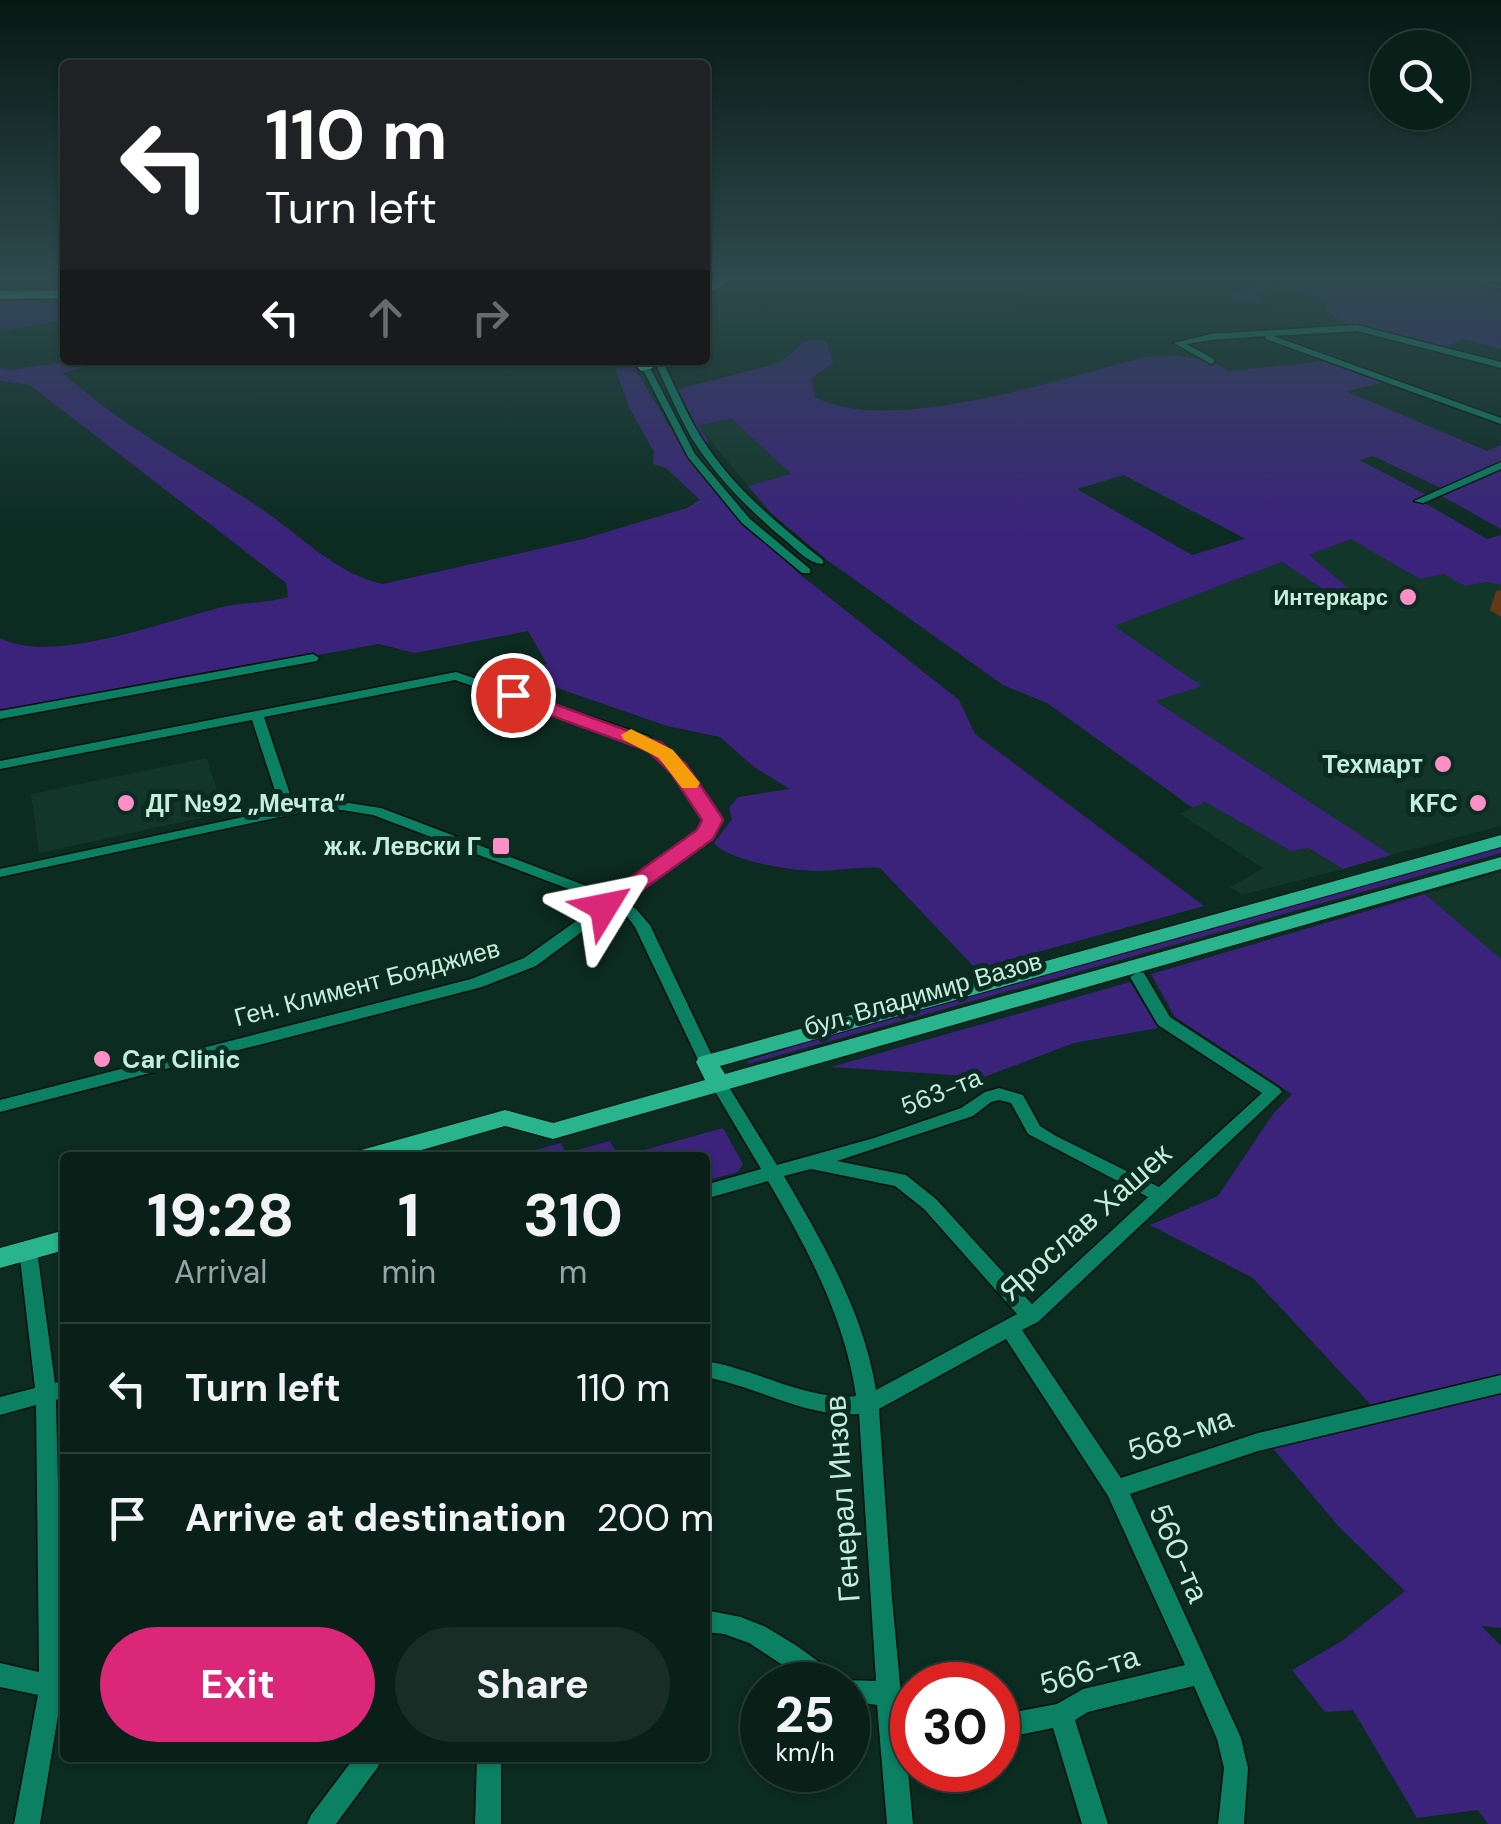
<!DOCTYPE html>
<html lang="en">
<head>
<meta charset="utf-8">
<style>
	body { margin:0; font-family:"DM Sans",sans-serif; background:#172d26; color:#f1f3f6; height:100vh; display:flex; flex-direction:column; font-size:38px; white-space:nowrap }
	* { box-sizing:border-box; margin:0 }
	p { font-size:32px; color:#99a3a2 }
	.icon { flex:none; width:55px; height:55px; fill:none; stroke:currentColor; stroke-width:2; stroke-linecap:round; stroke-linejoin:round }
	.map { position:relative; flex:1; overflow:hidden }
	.drawer { position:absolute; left:60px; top:1152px; width:650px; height:610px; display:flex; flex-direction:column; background:#092019; border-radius:10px; box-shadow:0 2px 8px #0004,0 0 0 2px #293e38 }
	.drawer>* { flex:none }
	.banner { position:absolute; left:60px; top:60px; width:650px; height:305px; border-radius:10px; box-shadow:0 2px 8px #0004,0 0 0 2px #293e38; background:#202124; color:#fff; overflow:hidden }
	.controls { position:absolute; left:1370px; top:30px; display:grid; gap:20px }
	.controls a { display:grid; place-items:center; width:100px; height:100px; border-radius:50%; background:#092019; box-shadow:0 2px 8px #0004,0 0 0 2px #293e38; font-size:50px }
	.speed { position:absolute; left:740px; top:1662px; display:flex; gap:20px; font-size:50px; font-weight:700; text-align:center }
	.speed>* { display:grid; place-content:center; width:130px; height:130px; border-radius:50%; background:#092019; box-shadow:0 2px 8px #0004,0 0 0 2px #293e38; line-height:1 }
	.speed small { font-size:25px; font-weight:400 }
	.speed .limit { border:15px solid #d22; background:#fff; color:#111 }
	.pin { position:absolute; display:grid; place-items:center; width:85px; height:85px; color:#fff; margin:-42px; border:5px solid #fff; border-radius:50%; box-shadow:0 2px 10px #0007 }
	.me { position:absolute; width:110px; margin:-55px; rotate:55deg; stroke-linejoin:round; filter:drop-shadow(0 0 8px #0008) }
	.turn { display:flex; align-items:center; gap:35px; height:210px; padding:0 40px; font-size:45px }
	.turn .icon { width:130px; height:130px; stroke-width:2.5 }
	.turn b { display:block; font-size:70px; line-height:85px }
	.lanes { display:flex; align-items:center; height:95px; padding:0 40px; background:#0003; justify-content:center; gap:50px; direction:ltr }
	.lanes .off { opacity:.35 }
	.eta { display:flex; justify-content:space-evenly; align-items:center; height:170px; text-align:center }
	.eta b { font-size:60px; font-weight:700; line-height:70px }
	.cta { display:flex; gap:20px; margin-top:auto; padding:20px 40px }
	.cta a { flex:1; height:115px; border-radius:60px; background:#db2777; color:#fff; font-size:40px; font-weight:700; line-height:115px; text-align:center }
	.cta a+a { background:#172d26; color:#f1f3f6 }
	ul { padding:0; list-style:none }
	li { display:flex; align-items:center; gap:30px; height:130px; padding:0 40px; border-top:2px solid #293e38 }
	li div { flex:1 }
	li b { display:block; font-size:38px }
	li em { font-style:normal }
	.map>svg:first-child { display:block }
</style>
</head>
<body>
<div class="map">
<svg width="1501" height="1824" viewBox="0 0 1501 1824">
	<rect width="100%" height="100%" fill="#0c2b21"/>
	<path fill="#13362b" d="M732,419L792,475L748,486L698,425Z
		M1352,538L1420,579L1444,574L1465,586L1487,582L1501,585V826L1391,855L1153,700L1200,686L1113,626L1282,562L1341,601L1358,596L1308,555Z
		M207,758L224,813L39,853L31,794Z
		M1205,802L1291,851L1307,848L1343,869L1242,895L1230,887L1263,868L1180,814Z
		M1501,872V959L1425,894Z"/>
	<path fill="#3b237c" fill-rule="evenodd" d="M1258,279H1467L1501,287V349L1462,339L1441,350C1405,341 1351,337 1325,308L1329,301L1274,283L1257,295L1266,303H1238L1227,294L1264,283Z
		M65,297V320L0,331V298Z
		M812,340L826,341L833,363L812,378L815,397C889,437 1065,377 1146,357L1175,355L1211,361L1228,371L1327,361L1386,382L1346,391L1487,451L1501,445V465L1443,489L1373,456L1359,460L1427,495L1423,502L1487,539L1501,535V585L1487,582L1465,586L1444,574L1420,579L1351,539L1309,555L1359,597L1341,601L1282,562L1114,626L1202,686L1155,701L1391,855L1343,869L1308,848L1291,851L1205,802L1193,808L1047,703L1003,685L827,560L771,513L748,486L791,474L732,419L699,425L709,442L704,443L678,389L780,363L803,343ZM1124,475L1244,538V539L1192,555L1077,489Z
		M76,360H117L63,373C123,428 194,463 260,508C299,534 337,575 383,584L583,539L687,508L700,500L666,468L653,464L654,452L629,407L612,360H630L693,466L732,512L802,576L959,700L975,734L1204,906L976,969L880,868C858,866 840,871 818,871C794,871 728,861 714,843L732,819L729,808L738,797L790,789L754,767L720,737L667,726L514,673L547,664L528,631L415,653L379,644L0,712V638C54,666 169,619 227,606C247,602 269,603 288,597L286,583L30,385L0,381V368L11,370Z
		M1501,468V529L1440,495Z
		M1501,847V853L748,1064L747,1061L865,1024Z
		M1425,894L1501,959V1628L1481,1626L1501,1646V1824H1488L1478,1810L1417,1818L1353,1710L1325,1712L1292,1670L1342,1641L1405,1591L1340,1528L1264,1438L1385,1420L1253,1278L1150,1225L1218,1196L1273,1114L1292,1094L1175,1017L1151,974Z
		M1130,982L1158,1028L1074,1043L984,1077L831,1067Z
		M723,1128L743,1164L738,1172L705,1181V1158L510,1157L561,1143L566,1153L610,1141L619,1157Z"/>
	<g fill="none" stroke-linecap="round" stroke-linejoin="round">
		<defs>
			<path id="minor" d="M1463,279H1477L1501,285V289Z
				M1357,325L1501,362V368L1357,331L1273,336L1501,418V424L1266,339L1265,336L1211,340L1186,344L1214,359V363L1211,364L1174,343L1211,334Z
				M638,360H646L695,454L750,519L810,569V573H802L742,523L688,457Z
				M654,360H662C675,386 686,413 701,437C732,487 778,524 823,560V564C809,564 796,549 785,540C749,510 716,477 691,437C677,412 666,386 654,360Z
				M1501,462V469L1423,503L1414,501Z
				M313,654L319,658L317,661L0,719V711Z
				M456,672L648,736L677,757L719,820L711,837L624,901L636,909L650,925L715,1062L713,1066H701L635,927L626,915L614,908L536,966L482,987L0,1112V1100L471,979L524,958L603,902L373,815L342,810L303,812L0,877V869L281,809L252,720L0,769V761ZM455,680L638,742L667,763L705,820L700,832L613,896L381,808L342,802L294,806L264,717Z
				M1138,972L1144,973L1170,1017L1279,1088L1282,1092L1038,1322L1022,1330L1121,1478L1258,1433L1501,1375V1393L1258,1451L1130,1494L1241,1738L1248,1768L1244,1824H1218L1224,1768L1217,1739L1194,1686L1088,1712L1075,1720L1108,1824H1082L1053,1728L998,1739V1715L1057,1704L1083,1689L1185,1665L1108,1496L1006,1339L879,1409L892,1598L913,1824H887L877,1705L848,1701V1685H813L749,1643L724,1634L705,1632V1610L741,1617L766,1627L797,1646L844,1680L876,1681L859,1414C806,1418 756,1386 705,1377V1361C754,1368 807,1401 856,1396C845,1318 807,1248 768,1181L705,1199V1185L761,1169L710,1083L712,1079H724L777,1165L874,1138L961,1108L985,1092L999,1088L1023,1095L1040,1126L1056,1136L1159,1187L1262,1093L1158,1025L1130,977ZM999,1100L1011,1103L1028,1134L1148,1197L1032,1304L936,1199L906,1175L837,1161L973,1116L991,1102ZM811,1169L895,1186L924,1209L1017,1314L876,1390C864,1313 823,1243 784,1176Z
				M28,1243L35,1245L37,1250L55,1383L65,1380V1398L56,1400L63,1686L40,1824H14L38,1695L0,1687V1663L39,1672L36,1405L0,1415V1397L35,1388L19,1250L21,1245Z
				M354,1758H381L378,1767L336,1824H307L311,1815Z
				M477,1758H501V1824H475Z"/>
			<path id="major" d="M1501,835V847L720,1066L725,1074L1501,857V869L553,1139L505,1126L394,1158H350L354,1152L505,1110L553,1123L705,1080L696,1062L699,1057Z
				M65,1230V1250L0,1268V1248Z"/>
			<path id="highway" d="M718,279H732L705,296V287Z
				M65,290V298L0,299V291Z
				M632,360H646L653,368L641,371Z"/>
		</defs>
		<use href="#minor" stroke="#05110c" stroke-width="3"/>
		<use href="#major" stroke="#05110c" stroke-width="2"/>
		<use href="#highway" stroke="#05110c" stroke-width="3"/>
		<use href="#minor" fill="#0b8063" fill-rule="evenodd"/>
		<use href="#major" fill="#2ab48e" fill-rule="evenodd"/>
		<use href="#highway" fill="#3fd7ab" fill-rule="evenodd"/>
	</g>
	<path fill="#64391b" d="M1501,590V617L1490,610L1496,591Z"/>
	<linearGradient id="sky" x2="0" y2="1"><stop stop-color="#071812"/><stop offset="0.52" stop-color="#2e4a4e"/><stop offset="1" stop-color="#2e4a4e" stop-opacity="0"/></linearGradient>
	<rect width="1501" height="534" fill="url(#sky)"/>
	<path fill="#db2777" stroke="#8e194d" stroke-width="2.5" d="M513,689L662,743L686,764L721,816L723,820L713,839L612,912H596L593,907L596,902L697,830L702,820L671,773L648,751L506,699L503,695Z"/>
	<path fill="#f59e0b" d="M631,729L673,750L700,783L697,788H682L659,758L624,740L621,735Z"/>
	<g fill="#fb8fc6" stroke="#0c2b21" stroke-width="4">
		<circle cx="1408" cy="597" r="10"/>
		<circle cx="1443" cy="764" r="10"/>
		<circle cx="126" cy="803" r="10"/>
		<circle cx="1478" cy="803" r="10"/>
		<rect x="491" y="836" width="20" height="20" rx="5"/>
		<circle cx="102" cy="1059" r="10"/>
	</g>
	<g text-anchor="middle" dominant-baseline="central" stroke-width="10" stroke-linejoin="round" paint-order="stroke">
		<g font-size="22" font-weight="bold" fill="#c3f0de" stroke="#0c2b21" text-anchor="end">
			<text x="1388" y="597">Интеркарс</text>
		</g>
		<g font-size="25" font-weight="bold" fill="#c3f0de" stroke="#0c2b21" text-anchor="end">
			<text x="1423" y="764">Техмарт</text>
			<text x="146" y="803" text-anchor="start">ДГ №92 „Мечта“</text>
			<text x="1458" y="803">KFC</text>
			<text x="481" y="846">ж.к. Левски Г</text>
			<text x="122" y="1059" text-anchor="start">Car Clinic</text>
		</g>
		<g font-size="25" fill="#c3f0de" stroke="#0c2b21">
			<text transform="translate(367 983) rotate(-15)">Ген. Климент Бояджиев</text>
			<text transform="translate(923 994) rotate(-16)">бул. Владимир Вазов</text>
			<text transform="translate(941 1092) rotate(-22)">563-та</text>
		</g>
		<g font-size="30" fill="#c3f0de" stroke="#0c2b21">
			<text transform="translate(1085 1222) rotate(-42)">Ярослав Хашек</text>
			<text transform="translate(1180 1434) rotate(-19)">568-ма</text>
			<text transform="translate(842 1499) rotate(-94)">Генерал Инзов</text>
			<text transform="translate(1179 1553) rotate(66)">560-та</text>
			<text transform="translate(1089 1670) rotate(-17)">566-та</text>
		</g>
	</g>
</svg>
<div class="controls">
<a><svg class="icon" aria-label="search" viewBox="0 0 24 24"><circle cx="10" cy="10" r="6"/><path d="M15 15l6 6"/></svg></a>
</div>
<div class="speed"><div>25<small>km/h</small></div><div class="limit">30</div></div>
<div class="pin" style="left:513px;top:695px;background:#d93025"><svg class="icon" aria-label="arrive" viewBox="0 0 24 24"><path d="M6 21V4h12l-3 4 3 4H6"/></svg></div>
<svg class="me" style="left:604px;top:907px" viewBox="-20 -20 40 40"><path d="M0-17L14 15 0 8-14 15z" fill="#db2777" stroke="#fff" stroke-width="4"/></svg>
<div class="banner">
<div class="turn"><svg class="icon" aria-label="left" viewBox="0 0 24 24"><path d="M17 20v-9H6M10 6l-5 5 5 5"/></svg><div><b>110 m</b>Turn left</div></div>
<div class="lanes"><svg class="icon" aria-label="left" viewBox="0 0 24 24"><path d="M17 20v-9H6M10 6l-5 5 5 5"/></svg><svg class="icon off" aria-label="ahead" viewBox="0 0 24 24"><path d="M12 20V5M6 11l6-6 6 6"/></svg><svg class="icon off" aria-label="right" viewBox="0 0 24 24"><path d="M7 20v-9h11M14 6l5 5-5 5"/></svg></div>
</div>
<section class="drawer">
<div class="eta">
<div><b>19:28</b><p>Arrival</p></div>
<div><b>1</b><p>min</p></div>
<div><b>310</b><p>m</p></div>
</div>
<ul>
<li><svg class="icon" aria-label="left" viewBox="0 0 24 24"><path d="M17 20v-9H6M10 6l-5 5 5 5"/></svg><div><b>Turn left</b></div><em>110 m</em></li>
<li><svg class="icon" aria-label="arrive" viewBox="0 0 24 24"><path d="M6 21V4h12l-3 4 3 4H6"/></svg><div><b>Arrive at destination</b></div><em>200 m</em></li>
</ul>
<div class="cta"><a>Exit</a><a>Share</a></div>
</section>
</div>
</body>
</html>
